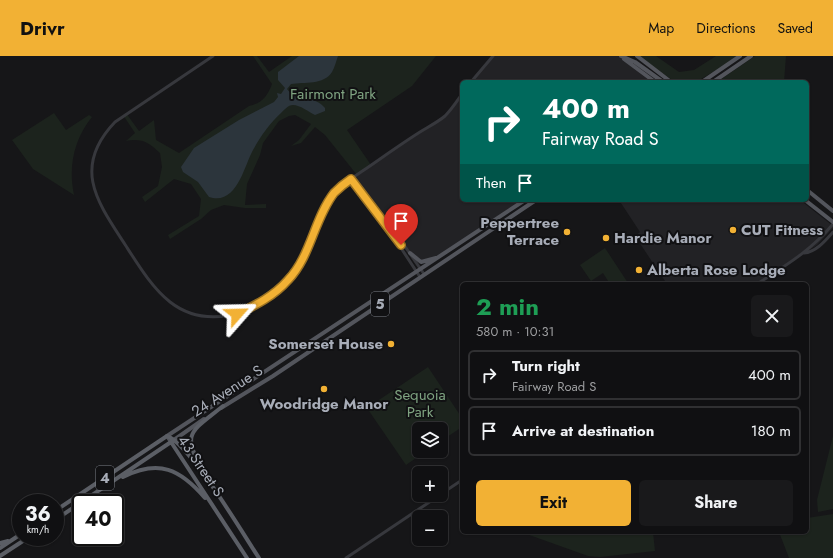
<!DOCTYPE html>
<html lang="en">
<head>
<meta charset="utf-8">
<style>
	body { margin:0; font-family:Jost,sans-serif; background:#19191b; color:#f1f3f6; height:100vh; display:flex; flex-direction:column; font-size:15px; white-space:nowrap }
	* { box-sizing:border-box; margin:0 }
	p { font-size:13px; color:#9c9d9f }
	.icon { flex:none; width:22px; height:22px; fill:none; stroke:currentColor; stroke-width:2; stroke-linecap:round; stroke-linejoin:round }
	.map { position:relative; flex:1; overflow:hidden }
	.side { position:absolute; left:460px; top:226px; width:349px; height:252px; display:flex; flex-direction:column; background:#101012; border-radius:6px; box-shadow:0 1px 3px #0004,0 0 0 1px #303032 }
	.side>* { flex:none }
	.banner { position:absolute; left:460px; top:24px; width:349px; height:122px; border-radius:6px; box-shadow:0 1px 3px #0004,0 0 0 1px #303032; background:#00695c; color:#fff; overflow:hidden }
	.buttons { position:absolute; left:412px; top:366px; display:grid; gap:8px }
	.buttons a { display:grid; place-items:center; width:36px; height:36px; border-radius:6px; background:#101012; box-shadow:0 1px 3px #0004,0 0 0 1px #303032; font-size:20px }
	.speed { position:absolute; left:12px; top:438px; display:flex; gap:8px; font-size:20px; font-weight:700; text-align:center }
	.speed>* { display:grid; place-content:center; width:52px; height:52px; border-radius:50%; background:#101012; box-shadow:0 1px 3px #0004,0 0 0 1px #303032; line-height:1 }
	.speed small { font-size:10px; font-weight:400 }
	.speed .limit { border:2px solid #111; border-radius:6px; background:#fff; color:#111 }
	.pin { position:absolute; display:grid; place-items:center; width:34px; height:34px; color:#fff; margin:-41px -17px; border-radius:50% 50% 50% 0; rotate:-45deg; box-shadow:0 0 4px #0007 }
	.pin .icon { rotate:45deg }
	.me { position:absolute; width:44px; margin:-22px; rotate:65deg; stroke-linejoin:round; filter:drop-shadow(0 0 3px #0008) }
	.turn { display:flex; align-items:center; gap:14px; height:84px; padding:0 16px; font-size:18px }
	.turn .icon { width:52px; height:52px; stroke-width:2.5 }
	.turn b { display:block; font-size:28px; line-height:34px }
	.then { display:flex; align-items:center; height:38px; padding:0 16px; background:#0003; gap:8px; font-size:15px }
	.round { display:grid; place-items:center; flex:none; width:42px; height:42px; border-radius:6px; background:#19191b }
	.overview { display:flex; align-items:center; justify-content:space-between; height:68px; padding:0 16px }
	h1 { font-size:24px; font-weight:700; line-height:30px; color:#1e9e55 }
	.button { display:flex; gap:8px; margin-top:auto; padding:8px 16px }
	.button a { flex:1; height:46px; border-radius:6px; background:#f2b134; color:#111; font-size:16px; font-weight:700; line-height:46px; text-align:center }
	.button a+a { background:#19191b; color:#f1f3f6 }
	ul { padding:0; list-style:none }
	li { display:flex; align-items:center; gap:12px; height:50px; margin:0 8px 6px; padding:0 8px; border:2px solid #303032; border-radius:6px }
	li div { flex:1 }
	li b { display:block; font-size:15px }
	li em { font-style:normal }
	header { display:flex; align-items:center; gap:24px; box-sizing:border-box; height:56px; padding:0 20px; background:#f2b134; color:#111 }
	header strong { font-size:19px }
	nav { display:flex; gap:22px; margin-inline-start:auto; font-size:14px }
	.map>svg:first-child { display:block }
</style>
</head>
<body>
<header>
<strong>Drivr</strong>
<nav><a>Map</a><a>Directions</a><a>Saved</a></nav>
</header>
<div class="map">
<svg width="833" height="502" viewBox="0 0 833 502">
	<rect width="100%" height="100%" fill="#161618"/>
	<path fill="#222225" d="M493,0H621L644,18L652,26H471Z
		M462,38V144H525L444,199L421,206L410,197L351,123L445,60Z
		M619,144H800L833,170V172L817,189L757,228H667L635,180L640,176Z"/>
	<path fill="#1c231d" d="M253,0H257L269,16L292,0H436L412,30L347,74L371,109L357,119L325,79L315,71L301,87L291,90L299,84L311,68L295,59L289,60L279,65L263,87L260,99L247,128L245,149L266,148V152H245L224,149L211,154L201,163L170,183L168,179L199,160L201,143L191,128L174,123L145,146L142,141L158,130L162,111L160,97C148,86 142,82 126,85L135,77L123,59L126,57L139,75L154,64L156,84L179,97L249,50C262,47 267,41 272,28Z
		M637,0H656L679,16L694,14L716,0H740L696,26H675Z
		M755,0H786L784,26H717Z
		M54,57L66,74L89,59L92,61C74,83 68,111 74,139L33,113L12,84Z
		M605,192L628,227L627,228H610L603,217L591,225L580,209Z
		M428,311L462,362V371L441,385V373H419V395H426L406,409L367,352Z
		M833,380V453L818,456L817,444Z
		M833,458V502H789L779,476H807V462Z
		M521,476H653L655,495L600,501L588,500Z"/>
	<path fill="#2c353c" d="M299,0H338C336,5 335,11 332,16C324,29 304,26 291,28L287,33C292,42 316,40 325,52V55L315,59C309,56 300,49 293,49C288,49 284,54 281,57C270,67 260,81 253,94C244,110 237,150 209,141L198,126L183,116L181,111L194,92L239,64L274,46L278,41L277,37L281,38L285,32L278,24V16Z"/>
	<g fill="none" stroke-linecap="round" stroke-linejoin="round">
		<path stroke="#37383d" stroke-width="3" d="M213,0L115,66C71,112 98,147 126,190C153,232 177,272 235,258C273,249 298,216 312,182C318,166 324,148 335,136C343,127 355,120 364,114C383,101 401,88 420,76C428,71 438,66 445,60C452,53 457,45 462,38
			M471,26L493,0
			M351,123L401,189V192L420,221
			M401,189H404L424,218
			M804,197C816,196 825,185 833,176
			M757,228C785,210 812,194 833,168
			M441,438L462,424
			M346,502L440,439"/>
		<path stroke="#53555c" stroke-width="4" d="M621,0L635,6L663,26
			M637,0L671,26
			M624,3L655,26
			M702,26L740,0
			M713,26L751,0
			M807,134L833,155
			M805,144L833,166
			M410,197L421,206L436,202
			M221,352L273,320L536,144
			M204,363L171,386L167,380L525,144"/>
		<path stroke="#5b5e65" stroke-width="4" d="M204,416C180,377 191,376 223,350
			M123,421C159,403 180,413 205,442
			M55,455L167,380C190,388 243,478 259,502
			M55,464L171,386L247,502
			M0,487L8,485
			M0,492L21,478
			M0,500L29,481"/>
	</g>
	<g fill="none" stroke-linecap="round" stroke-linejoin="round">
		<defs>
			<path id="route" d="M237,258C256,249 274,240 288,224C311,200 314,163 334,137C339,132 345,127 351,123L401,189"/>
		</defs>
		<use href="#route" stroke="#9d7322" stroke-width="10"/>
		<use href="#route" stroke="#f2b134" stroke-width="7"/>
	</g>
	<g fill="#f2b134" stroke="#111113" stroke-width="1.5">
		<circle cx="733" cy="174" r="4"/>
		<circle cx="567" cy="176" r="4"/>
		<circle cx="606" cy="182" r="4"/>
		<circle cx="639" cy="214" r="4"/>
		<circle cx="391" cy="288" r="4"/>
		<circle cx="324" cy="333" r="4"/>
	</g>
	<g text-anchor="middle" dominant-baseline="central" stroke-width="4" stroke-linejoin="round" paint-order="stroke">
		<g fill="#111113" stroke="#7b7e86" stroke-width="1">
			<rect x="371" y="236" width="18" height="24" rx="3"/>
			<rect x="96" y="410" width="18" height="24" rx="3"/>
		</g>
		<g font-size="14" font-weight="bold" fill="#a8adb8">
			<text x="380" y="248">5</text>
			<text x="105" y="422">4</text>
		</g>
		<g font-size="15" fill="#7fa381" stroke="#111113">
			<text x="333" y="38">Fairmont Park</text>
			<text x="420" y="339">Sequoia<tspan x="420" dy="17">Park</tspan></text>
		</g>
		<g font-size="15" font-weight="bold" fill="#a8adb8" stroke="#111113" text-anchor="start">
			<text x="559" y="167" text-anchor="end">Peppertree<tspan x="559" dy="17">Terrace</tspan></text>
			<text x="741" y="174">CUT Fitness</text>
			<text x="614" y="182">Hardie Manor</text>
			<text x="647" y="214">Alberta Rose Lodge</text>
			<text x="383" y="288" text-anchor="end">Somerset House</text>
			<text x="324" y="348" text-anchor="middle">Woodridge Manor</text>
		</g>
		<g font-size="15" fill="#a8adb8" stroke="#111113">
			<text transform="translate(227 335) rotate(-33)">24 Avenue S</text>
			<text transform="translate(201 410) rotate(56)">43 Street S</text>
		</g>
	</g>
</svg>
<div class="buttons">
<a><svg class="icon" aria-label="layers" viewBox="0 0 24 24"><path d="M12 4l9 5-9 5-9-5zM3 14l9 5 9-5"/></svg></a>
<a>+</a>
<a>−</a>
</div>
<div class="speed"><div>36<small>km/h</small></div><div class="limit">40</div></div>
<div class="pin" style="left:401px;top:189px;background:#d93025"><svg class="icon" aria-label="arrive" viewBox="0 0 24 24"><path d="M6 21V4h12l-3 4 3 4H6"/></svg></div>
<svg class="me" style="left:237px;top:258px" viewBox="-20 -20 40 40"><path d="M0-17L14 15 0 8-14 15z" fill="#f2b134" stroke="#fff" stroke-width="4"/></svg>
<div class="banner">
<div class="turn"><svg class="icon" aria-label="right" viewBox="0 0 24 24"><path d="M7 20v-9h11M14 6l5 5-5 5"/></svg><div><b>400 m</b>Fairway Road S</div></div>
<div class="then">Then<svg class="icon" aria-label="arrive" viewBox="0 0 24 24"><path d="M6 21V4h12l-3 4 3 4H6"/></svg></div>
</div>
<section class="side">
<div class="overview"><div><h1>2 min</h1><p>580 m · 10:31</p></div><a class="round"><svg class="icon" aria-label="close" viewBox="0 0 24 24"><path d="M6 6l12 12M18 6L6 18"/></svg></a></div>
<ul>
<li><svg class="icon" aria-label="right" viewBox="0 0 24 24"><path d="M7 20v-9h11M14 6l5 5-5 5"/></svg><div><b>Turn right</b><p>Fairway Road S</p></div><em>400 m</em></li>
<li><svg class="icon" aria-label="arrive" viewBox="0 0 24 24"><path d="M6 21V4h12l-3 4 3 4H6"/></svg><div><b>Arrive at destination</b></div><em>180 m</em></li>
</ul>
<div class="button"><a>Exit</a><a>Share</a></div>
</section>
</div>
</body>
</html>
